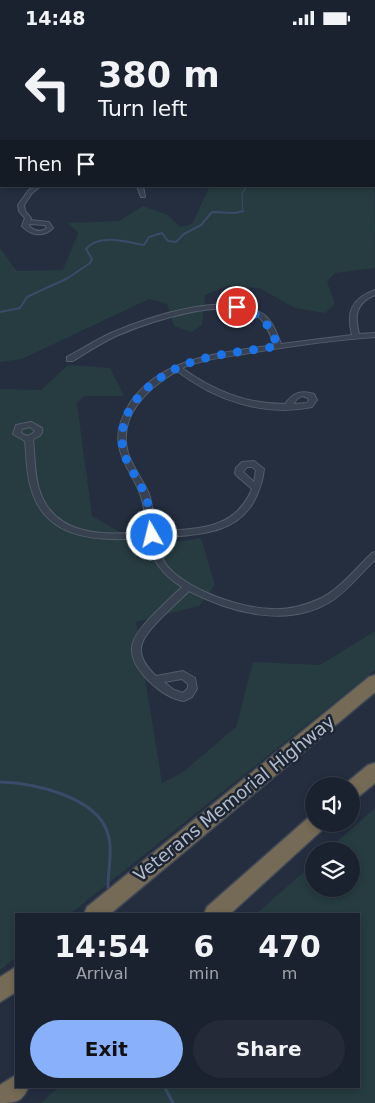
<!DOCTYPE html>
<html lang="en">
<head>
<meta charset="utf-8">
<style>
	body { margin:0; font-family:"DejaVu Sans",sans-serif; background:#242a37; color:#f1f3f6; height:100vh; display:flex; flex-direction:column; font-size:19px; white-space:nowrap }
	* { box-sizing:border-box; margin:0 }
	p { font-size:16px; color:#a0a4aa }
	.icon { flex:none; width:28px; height:28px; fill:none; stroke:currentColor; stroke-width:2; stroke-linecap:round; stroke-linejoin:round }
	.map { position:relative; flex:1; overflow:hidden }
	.details { position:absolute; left:15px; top:878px; width:345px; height:175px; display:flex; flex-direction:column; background:#1b222f; border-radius:0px; box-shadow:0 2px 8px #0003,0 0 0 1px #393f4b }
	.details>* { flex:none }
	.hud { position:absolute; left:0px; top:0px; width:375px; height:152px; box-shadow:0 2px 8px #0003,0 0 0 1px #393f4b; background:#1b222f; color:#f1f3f6; overflow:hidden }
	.buttons { position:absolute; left:305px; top:742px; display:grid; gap:10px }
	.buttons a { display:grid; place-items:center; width:55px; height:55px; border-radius:50%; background:#1b222f; box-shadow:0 2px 8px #0003,0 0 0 1px #393f4b; font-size:25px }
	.pin { position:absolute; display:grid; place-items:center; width:42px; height:42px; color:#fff; margin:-21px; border:2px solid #fff; border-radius:50%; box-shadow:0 1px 5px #0007 }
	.me { position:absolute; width:55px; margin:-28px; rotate:352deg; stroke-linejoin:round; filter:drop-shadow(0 0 4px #0008) }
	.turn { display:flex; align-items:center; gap:18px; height:105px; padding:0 15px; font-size:22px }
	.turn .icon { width:65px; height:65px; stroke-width:2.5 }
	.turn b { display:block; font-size:35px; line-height:42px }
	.then { display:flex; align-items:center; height:48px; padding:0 15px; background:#0003; gap:10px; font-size:19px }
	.eta { display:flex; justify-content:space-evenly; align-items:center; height:85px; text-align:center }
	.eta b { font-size:30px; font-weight:700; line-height:35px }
	.primary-button { display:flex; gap:10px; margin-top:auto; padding:10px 15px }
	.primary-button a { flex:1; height:58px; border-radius:30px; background:#89b0fa; color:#111; font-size:20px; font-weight:700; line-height:58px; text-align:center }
	.primary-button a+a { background:#242a37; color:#f1f3f6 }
	.status { display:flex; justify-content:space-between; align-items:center; height:35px; padding:0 25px; background:#1b222f; direction:ltr }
	.status svg { height:14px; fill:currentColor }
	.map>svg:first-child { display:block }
</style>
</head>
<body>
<div class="status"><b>14:48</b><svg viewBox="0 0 49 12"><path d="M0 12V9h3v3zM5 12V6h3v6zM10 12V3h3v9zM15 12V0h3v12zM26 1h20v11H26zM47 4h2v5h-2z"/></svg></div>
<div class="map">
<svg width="375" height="1068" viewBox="0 0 375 1068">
	<rect width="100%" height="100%" fill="#242e3f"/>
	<path fill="#263c40" d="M164,0H375V55L374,1H157Z
		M374,127L375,233L335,238L327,247L335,269L325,278L295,273L259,253L227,251L205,260L202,290L192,297L174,291L167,269L149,264L22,324L0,327V213L17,236L63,235L78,198L68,188L119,186L143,171L168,180L180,192L192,189L210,151H374Z
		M68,330L110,333L124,361H84L77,368L92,481L146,512L201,503L215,550L199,571L136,587L162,748L183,737L236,692L253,627L320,630L375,596V635L70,879H16V922L0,935V354L41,355Z
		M375,773V1068H41L60,1051H359V879H256L314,828V854H351V816H327Z"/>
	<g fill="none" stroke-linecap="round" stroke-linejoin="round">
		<path stroke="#394b68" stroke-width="1" d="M0,133L1,131
			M214,177H220
			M243,177L242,159L247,151"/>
		<path stroke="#394b68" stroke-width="2" d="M0,277L20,273L27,262L68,243L90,228L92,224L86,214C99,198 127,207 144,210L149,202L162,198L168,206L176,207L184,199L201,190L212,177L235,178L243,176"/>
		<path stroke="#394b68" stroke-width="3" d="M0,747C33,748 94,761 107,796C114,815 107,838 108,858
			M164,1051L173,1068"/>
		<defs>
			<path id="street" d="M178,0H183V1H179Z
				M34,151H41L32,158L24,170L25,176L31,183L30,185L49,187L53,193C44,202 32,201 23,192L22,191L25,183L19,176L18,170L28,156ZM29,189L45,190L47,193C41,197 36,197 30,192Z
				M137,151H143L145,162H141Z
				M375,255V260C356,268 354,280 359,299L375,298V302C333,305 291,311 249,318C227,322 203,324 182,333C214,356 246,369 285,369C293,358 300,355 314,359L317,365L312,372C263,382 215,365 177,336C148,353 117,381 128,418C133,433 143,445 149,459C153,471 154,484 155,497C195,493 234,497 252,454L236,440L235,438L236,433L242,427L254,426L264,434C263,444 260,454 255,464C236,502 193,499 156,503C158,513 161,523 167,531C189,556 240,573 272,574C287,575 303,571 317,565C339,556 355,534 372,518L375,517V525C361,538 349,554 333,565C289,594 232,578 189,556C180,565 170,574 161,583C140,605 131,617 156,641L183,636L195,643L197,654L192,662L184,666C170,664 157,654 148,645C122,618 130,603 154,579C163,570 172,561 182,552C163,540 151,525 147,503C101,506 46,507 31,453C26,438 27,422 25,406L13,399L16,390L31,387L42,393C44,399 38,403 33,404C35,421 34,438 39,454C54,503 106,500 147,497C145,483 145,469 139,456C133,441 122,428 119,411C116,396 122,381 130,368C162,321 223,318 274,310C271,301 267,290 260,283C229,259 149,287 116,301C101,308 87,317 73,326H67V322C82,314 96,305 111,298C148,282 227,255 263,279C273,286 277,299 281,309L352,300C346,277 352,263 375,255ZM302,361L308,363L309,365L307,368L293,369L297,364ZM30,392L35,396L32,399L27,401L21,398L22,394ZM247,432H252L256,435L254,447L243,437ZM182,644L188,649V653L183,658L174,655L164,647Z"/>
			<path id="secondary" d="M0,57H1V61H0Z
				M374,91H375V95H374Z"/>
			<path id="primary" d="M0,0H6L0,3Z"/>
			<path id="highway" d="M375,640V657L110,879H84L87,872L369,642Z
				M375,728V748L358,762L351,764V751L344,750L368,730Z
				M314,780V789H325L322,795L230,879H204L207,872L308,783Z
				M16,932V957L0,967V942Z
				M16,1040V1051H29C22,1067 16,1068 0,1068V1050Z"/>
		</defs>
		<use href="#street" stroke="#535c6a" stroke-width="2"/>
		<use href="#secondary" stroke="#535c6a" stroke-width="3"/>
		<use href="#primary" stroke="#414a58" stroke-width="2"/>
		<use href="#highway" stroke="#404957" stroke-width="3"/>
		<use href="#street" fill="#38414f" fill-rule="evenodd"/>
		<use href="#secondary" fill="#464f62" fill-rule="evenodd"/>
		<use href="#primary" fill="#56606f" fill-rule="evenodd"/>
		<use href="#highway" fill="#756a55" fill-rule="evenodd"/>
	</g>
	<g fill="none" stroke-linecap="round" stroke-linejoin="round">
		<path stroke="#1a73e8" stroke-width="9" stroke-dasharray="0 16.2" d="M152,500C150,489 150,476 147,466C142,447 127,433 123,414C115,373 154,341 189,328C217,318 250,316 278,311C267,287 264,280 237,272"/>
	</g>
	<g text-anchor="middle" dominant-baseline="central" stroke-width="5" stroke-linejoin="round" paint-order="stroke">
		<g font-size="18" fill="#b4bcca" stroke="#1d2634">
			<text transform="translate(234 763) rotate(-39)">Veterans Memorial Highway</text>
		</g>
	</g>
</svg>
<div class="buttons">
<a><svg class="icon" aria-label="sound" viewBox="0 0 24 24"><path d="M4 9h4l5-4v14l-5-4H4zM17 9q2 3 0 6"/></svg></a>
<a><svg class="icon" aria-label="layers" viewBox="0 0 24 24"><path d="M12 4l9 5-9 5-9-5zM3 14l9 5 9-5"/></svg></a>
</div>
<div class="pin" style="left:237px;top:272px;background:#d93025"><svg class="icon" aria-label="arrive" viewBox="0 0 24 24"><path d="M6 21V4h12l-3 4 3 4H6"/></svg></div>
<svg class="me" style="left:152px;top:500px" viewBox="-20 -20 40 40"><circle r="17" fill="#1a73e8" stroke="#fff" stroke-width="3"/><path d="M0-11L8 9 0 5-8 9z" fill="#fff"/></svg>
<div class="hud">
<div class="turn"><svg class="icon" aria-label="left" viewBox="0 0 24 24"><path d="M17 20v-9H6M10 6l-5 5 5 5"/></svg><div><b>380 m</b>Turn left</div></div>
<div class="then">Then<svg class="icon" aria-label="arrive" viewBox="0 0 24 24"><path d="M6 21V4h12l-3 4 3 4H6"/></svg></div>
</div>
<section class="details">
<div class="eta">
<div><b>14:54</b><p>Arrival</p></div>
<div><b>6</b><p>min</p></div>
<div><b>470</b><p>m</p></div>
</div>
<div class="primary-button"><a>Exit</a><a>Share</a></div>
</section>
</div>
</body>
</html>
